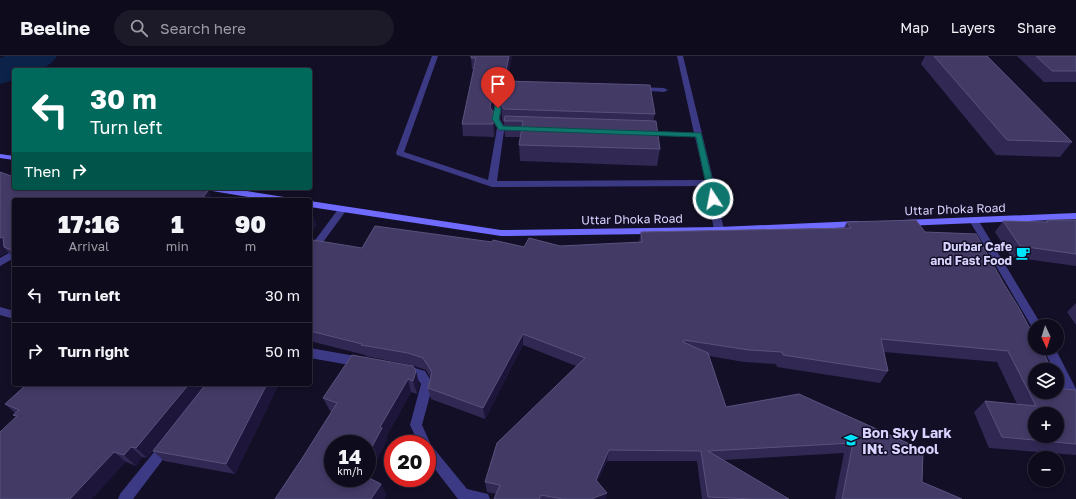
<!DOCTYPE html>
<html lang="en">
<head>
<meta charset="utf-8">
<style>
	body { margin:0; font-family:"Golos Text",sans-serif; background:#1c1929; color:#f1f3f6; height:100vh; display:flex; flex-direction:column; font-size:15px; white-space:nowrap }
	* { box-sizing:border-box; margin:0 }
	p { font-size:13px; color:#9b9ba3 }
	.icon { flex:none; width:22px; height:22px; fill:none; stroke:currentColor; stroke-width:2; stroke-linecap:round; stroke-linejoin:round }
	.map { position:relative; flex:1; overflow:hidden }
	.panel { position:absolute; left:12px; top:142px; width:300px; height:188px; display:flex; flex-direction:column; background:#0e0b1c; border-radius:4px; box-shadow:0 2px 6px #0003,0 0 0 1px #2e2b3b }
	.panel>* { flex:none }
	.hud { position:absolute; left:12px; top:12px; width:300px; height:122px; border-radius:4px; box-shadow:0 2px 6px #0003,0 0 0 1px #2e2b3b; background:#00695c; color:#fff; overflow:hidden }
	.needle { width:26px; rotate:176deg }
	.buttons { position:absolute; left:1028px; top:263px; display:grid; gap:8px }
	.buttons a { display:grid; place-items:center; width:36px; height:36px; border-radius:50%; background:#0e0b1c; box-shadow:0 2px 6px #0003,0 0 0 1px #2e2b3b; font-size:20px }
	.speed { position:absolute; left:324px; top:379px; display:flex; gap:8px; font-size:20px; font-weight:700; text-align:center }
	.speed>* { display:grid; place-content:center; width:52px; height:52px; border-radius:50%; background:#0e0b1c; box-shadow:0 2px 6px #0003,0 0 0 1px #2e2b3b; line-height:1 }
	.speed small { font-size:10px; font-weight:400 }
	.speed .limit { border:6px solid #d22; background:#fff; color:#111 }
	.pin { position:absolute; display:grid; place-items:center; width:34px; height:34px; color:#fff; margin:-41px -17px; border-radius:50% 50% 50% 0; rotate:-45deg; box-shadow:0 0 4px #0007 }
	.pin .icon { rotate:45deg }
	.me { position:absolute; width:44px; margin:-22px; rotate:349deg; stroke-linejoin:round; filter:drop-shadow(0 0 3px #0008) }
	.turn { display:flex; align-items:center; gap:14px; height:84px; padding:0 12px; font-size:18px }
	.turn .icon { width:52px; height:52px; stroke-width:2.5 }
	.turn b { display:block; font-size:28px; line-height:34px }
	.then { display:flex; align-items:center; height:38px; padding:0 12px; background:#0003; gap:8px; font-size:15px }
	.eta { display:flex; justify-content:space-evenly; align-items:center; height:68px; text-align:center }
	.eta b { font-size:24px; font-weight:800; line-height:28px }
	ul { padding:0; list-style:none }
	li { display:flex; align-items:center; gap:12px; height:56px; padding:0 12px; border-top:1px solid #2e2b3b }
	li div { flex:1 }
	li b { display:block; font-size:15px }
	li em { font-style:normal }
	header { display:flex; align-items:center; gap:24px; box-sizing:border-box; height:56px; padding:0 20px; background:#0e0b1c; border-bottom:1px solid #2e2b3b }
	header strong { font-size:19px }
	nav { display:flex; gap:22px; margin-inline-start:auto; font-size:14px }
	.search { width:280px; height:36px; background:#1c1929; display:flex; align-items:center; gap:10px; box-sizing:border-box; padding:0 14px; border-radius:22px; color:#9b9ba3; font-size:15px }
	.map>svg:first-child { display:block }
</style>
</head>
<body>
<header>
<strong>Beeline</strong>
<div class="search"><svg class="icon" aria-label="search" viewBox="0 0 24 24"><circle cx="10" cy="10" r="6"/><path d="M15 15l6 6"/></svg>Search here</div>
<nav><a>Map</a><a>Layers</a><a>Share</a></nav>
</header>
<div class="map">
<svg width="1076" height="443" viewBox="0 0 1076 443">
	<rect width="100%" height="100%" fill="#130f26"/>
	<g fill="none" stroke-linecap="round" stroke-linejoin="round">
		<path fill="#0c2248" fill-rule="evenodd" d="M5,0H57C46,17 32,14 14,14V24L0,28V2Z"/>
		<path fill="#3d3a85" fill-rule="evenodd" d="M432,0H438L404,96L488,124L497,72L492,63L498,29C502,25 512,26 518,28V30L504,31L500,63L504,70L517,71L521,73L517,75H504L497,125L705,124L695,81L645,79L641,77L645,75L694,77L677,0H683L714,127L724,174L719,177L714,174L706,130L492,131L397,99L396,97Z
			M638,31L664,32L668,34L664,36L636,34V32Z
			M0,251L14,255V263L0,259Z"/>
		<path fill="#3d3a85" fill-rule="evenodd" d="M342,151L345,152L346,154L345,156L313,200L310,201V191L339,152Z
			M974,161L977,162L1042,270H1035V274L1033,273L969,164Z
			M14,194V202L0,210V202Z
			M310,292L361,301L365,303L367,306L365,309L361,311L310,302Z
			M1043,292H1055L1076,333V350L1072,349L1057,319V314H1054Z
			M405,309L425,315L433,328L422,369L431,389L467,433L488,438L490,443H458L427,403V388H419L410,369L421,328L417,322L401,317L399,314L401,311Z
			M167,383L171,385L173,389L171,393L133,443H118L120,438L163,385Z"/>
		<path fill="#6f6bff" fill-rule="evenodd" d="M0,98L14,100V104L0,102Z
			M208,132H228L284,141L288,144H267L212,135Z
			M310,145L501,174L719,171L858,165L863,168L858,171L719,177L501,180L310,151Z
			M1076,157V163L904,170L899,167L904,164Z"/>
	</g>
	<path fill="#312854" d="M471,0H512L507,25L655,58L653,65L660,93L657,110L520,105L519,89L520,81H505L504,67L502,63L501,47L503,27L498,28L492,55L495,60V72L494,81L463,80L462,68L474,13H472L471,2Z
		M925,0H987L1072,86L1060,101L996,99L921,8Z
		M1017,0H1076V26H1044Z
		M0,116L14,132L208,135L212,142L14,144V202L8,196L0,200Z
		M1047,164H1076V210L1011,201L995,176L1003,165L1045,166Z
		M847,166L925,176L1004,228L1063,333L1076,336V399L989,392L974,356L985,345L1017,348L997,306L884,296L888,315L880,327L777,311L776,308L744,306L709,300L726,351L799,338L922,426L962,443H835L844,397L723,404L789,443H702L697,405H607L597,426L606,443H494L496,438L487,436L485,426L576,310L523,289L485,363L431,343L428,332L430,321L426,314L411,309L365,300V299L310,285V188L362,192L524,191L560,190L639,186L641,176L844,172Z
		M1076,247V269L1067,256Z
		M416,315L419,328L417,338L411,336L386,381L387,384L368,421L381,428L386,439L384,443H275L303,401L332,355H330L323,342Z
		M27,328H279L235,418L164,405L153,395L174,369L147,402L142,401L136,410L16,361L13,359L15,357L5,348Z"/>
	<path fill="#1d163a" d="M509,0H512L506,27L498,28L491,63L490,51L497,16Z
		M495,60V72L494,81L493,68Z
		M74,132H94L82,143Z
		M208,135L213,144L203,141Z
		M312,157L317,169L310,179V160Z
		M3,181L4,191L8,196L0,200V182Z
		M523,278V289L485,363L483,352Z
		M416,315L419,328L417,338L413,325Z
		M408,323L411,336L386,381L387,384L364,428L367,422V400L380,371Z
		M189,328H207L147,402L136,392Z
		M267,328H279L235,418L226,408Z
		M131,391L142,401L136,410L124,399Z
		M609,394L607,405L594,434L596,424Z
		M114,396L126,406L92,443H70Z
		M381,428L386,439L384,443H371Z
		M607,437L606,443H591Z"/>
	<path fill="#433a66" stroke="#5a527e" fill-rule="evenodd" d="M471,0H509L506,15L497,16L490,51L495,60L493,68H462L476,2H471Z
		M934,0H987L1072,86L1007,84Z
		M1036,0H1076V15H1052Z
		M504,25L650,29L655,58L504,53L501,47Z
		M505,60L656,65L660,93L519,89L523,65H504Z
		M0,116L14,121V132H74V134L85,133L86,132H189L208,135L203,141L225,144H14V195L4,191L3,181L0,182Z
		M916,164L925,176L976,178L1004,228L1019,252L1035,282V292H1041L1052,314H1035V336H1057V322L1063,333L1075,334L1076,336V388L1002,381L985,345L1036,350L1008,295L881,283L888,315L783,299L782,296L749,294L684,284L683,286L708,297L726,351L799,338L923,394L922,426L962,443H842L853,387L708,395L789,443H753L708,441L701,395L609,394L596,424L607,437L591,443H563L541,439L539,443H494L500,429L485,426L497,387L585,302L523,278L483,352L428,332L432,316L423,302L408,297L361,289L362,288L310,275V188L313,184L362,192L375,170L492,186L493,184L524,191L529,182L560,190L642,186L641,176L851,172L847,166ZM1035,358H1057V380H1035Z
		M1047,164H1076V198L1020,190L1003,165L1048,166Z
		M352,299L413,310L416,315L413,325L408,323L380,371L382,372L367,400V388H333V422H367V421L381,428L371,443H275L303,401L337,347L323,342Z
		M27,328H189L136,392L131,391L124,399L114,396L70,443H0V376L17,360L13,359L19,354L5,348Z
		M206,328H267L226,408L153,395Z"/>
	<path fill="#0f766e" stroke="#0a4d48" d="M495,50L501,52L499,63L503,70L701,77L717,143L713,145L709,143L696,81L501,74H499L492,63Z"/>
	<defs>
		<symbol id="cafe-bare" viewBox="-9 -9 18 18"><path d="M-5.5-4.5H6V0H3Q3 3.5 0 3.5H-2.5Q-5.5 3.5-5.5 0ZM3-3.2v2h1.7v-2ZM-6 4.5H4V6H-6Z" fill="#00e5ff" stroke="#130f26" stroke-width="2.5" paint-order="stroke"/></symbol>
		<symbol id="school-bare" viewBox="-9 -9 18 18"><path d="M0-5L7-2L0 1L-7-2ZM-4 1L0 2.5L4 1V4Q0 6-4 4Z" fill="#00e5ff" stroke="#130f26" stroke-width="2.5" paint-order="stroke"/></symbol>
	</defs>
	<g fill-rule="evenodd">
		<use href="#cafe-bare" x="1013" y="187" width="20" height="20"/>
		<use href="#school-bare" x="841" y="374" width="20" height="20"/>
	</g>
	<g text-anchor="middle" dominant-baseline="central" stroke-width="3" stroke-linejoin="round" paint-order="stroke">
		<g font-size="12" fill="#d9d4ff" stroke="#130f26">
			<text transform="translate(955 153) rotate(-2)">Uttar Dhoka Road</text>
			<text transform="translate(632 163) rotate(-1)">Uttar Dhoka Road</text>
		</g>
		<g font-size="12" font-weight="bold" fill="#d9d4ff" stroke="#130f26" text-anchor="end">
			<text x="1012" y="190">Durbar Cafe<tspan x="1012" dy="14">and Fast Food</tspan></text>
		</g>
		<g font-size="14" font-weight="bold" fill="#d9d4ff" stroke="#130f26" text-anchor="start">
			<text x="862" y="376">Bon Sky Lark<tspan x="862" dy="16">INt. School</tspan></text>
		</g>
	</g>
</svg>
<div class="buttons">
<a><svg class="needle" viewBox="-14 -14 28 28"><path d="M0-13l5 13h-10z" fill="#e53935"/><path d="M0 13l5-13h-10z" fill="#9b9ba3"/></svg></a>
<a><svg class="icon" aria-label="layers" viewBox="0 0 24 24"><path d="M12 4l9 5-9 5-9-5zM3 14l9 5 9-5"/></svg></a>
<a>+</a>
<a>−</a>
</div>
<div class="speed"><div>14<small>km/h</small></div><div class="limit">20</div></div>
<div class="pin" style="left:498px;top:52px;background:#d93025"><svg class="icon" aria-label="arrive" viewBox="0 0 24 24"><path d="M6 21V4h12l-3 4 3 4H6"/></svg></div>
<svg class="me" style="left:713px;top:143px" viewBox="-20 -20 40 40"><circle r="17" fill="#0f766e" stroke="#fff" stroke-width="3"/><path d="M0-11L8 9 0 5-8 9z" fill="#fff"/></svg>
<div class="hud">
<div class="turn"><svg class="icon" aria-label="left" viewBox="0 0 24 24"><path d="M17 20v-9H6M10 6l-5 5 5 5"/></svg><div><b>30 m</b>Turn left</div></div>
<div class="then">Then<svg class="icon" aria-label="right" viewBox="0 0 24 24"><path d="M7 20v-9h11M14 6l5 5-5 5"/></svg></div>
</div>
<section class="panel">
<div class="eta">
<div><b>17:16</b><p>Arrival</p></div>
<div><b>1</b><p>min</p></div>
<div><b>90</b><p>m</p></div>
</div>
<ul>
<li><svg class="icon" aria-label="left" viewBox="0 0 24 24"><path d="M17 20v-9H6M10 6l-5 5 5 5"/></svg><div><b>Turn left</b></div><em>30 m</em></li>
<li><svg class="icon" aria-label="right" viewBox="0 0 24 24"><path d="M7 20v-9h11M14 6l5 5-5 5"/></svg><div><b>Turn right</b></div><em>50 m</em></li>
</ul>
</section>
</div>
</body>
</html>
